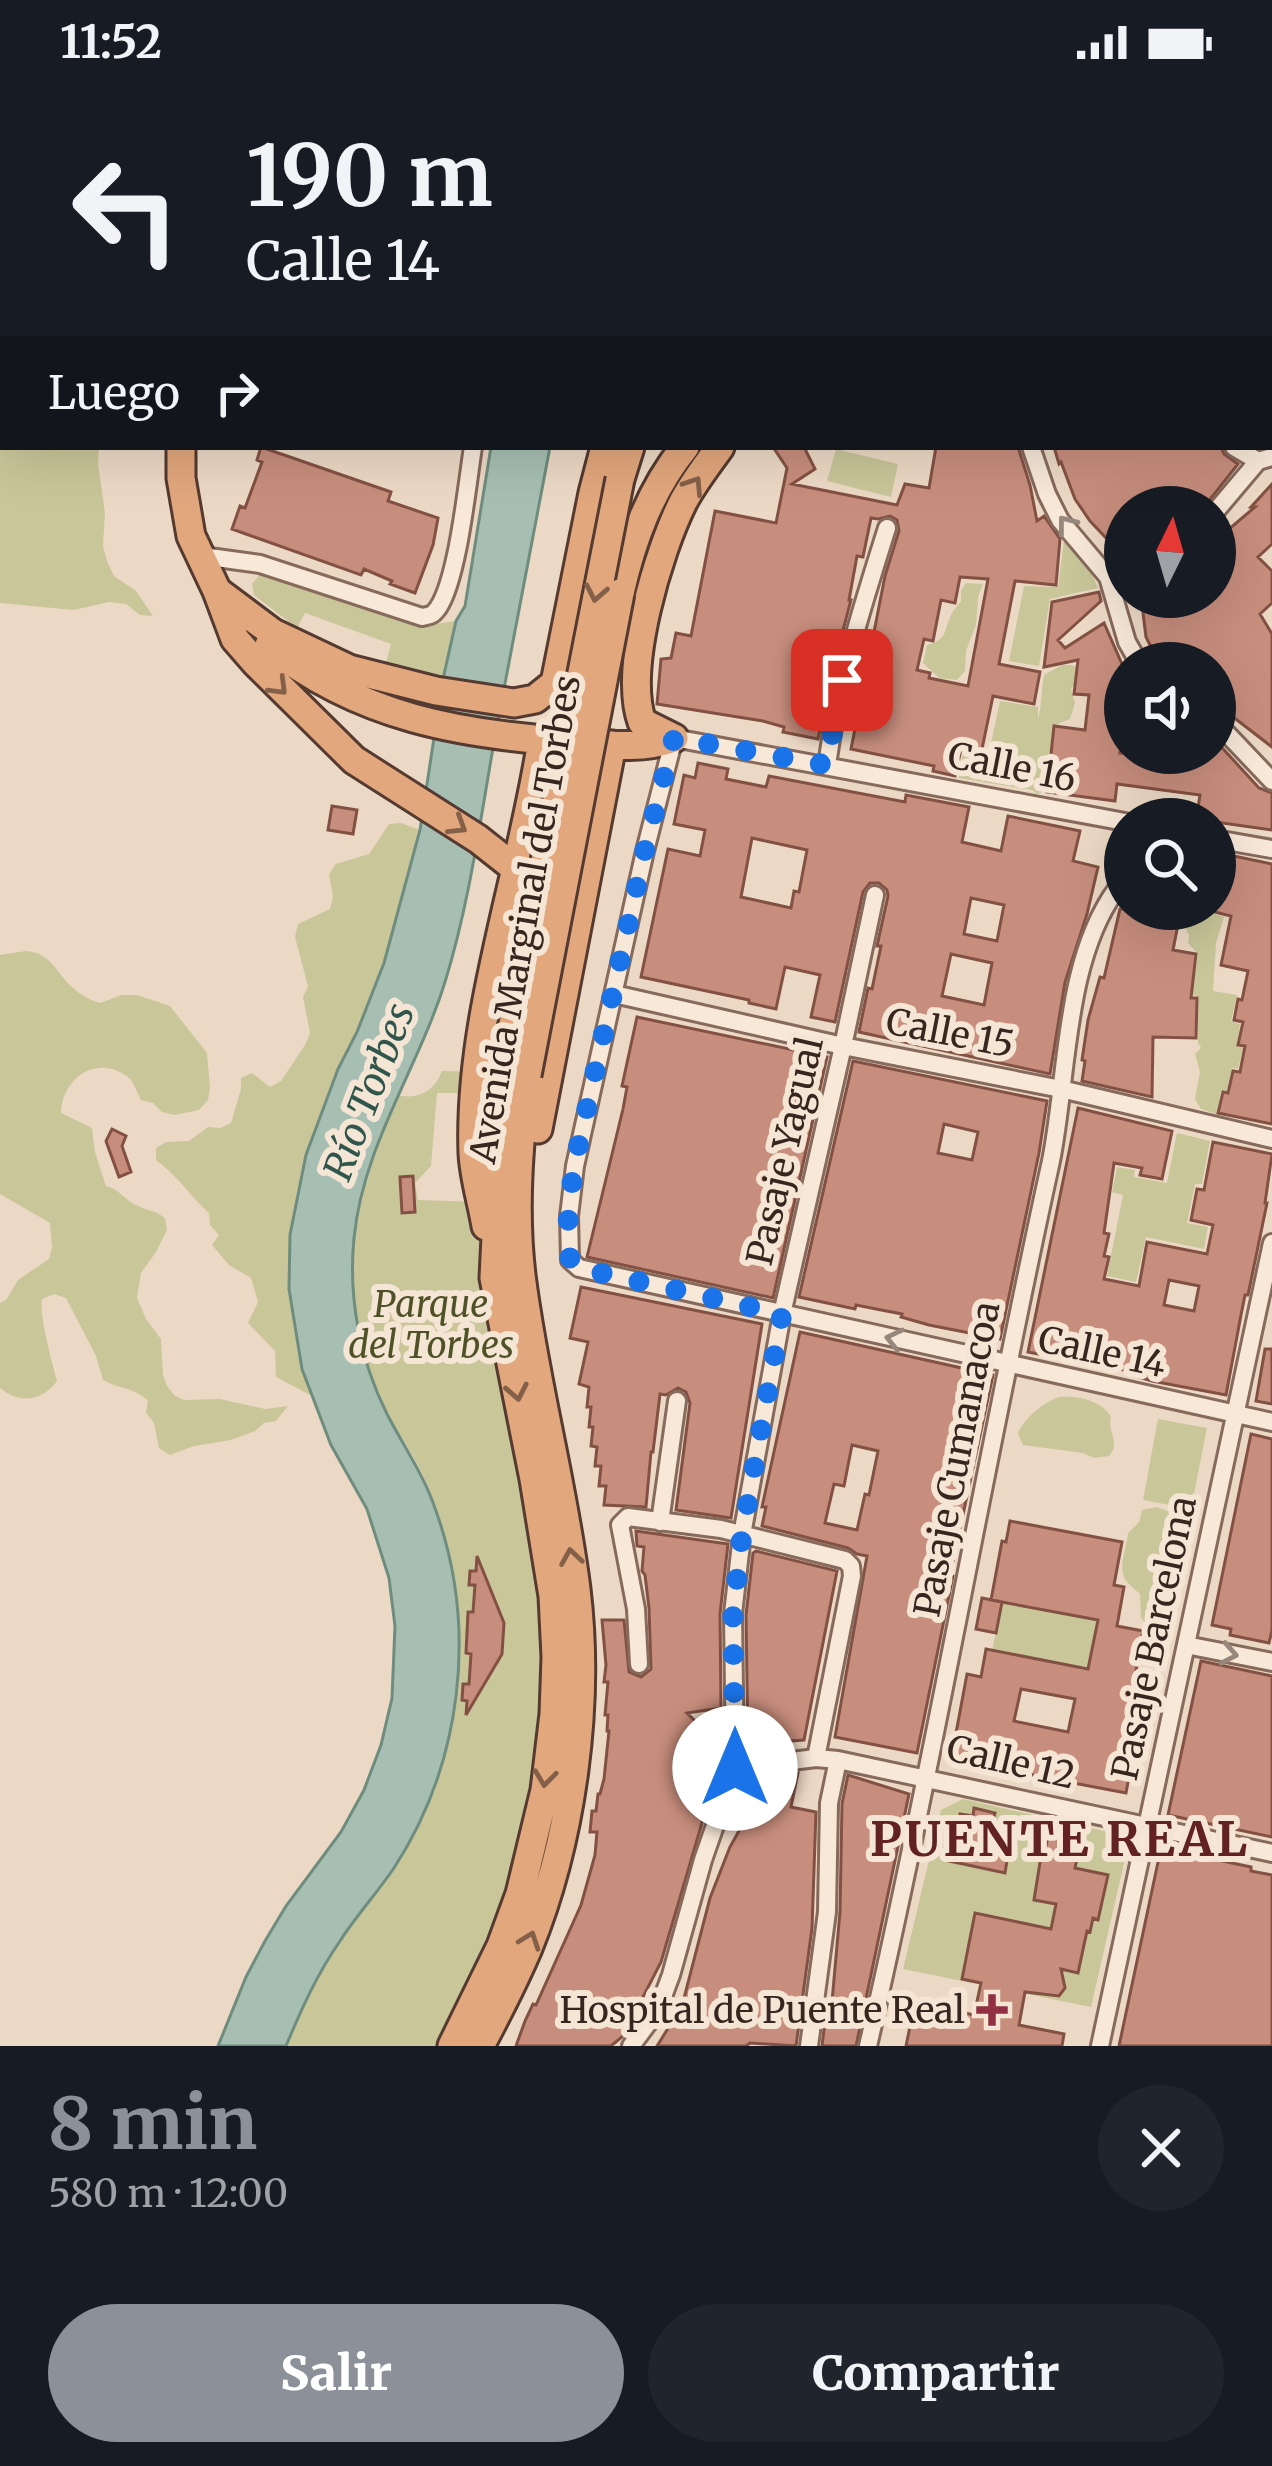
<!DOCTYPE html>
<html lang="es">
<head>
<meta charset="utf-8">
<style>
	body { margin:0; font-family:Merriweather,serif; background:#20242c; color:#f1f3f6; height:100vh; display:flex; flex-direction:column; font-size:45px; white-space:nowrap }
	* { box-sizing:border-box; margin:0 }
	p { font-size:39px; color:#9ea1a6 }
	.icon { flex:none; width:66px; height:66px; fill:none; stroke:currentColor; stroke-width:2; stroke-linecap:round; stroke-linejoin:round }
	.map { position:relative; height:1962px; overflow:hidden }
	.side { display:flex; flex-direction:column; background:#171b24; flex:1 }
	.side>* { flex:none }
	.guide { position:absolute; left:0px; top:0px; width:1272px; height:366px; box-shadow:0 12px 48px #0002; background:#171b24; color:#f1f3f6; overflow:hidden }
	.needle { width:78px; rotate:5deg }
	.buttons { position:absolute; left:1104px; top:402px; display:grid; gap:24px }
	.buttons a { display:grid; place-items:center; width:132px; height:132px; border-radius:50%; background:#171b24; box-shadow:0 12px 48px #0002; font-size:60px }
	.pin { position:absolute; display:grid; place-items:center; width:102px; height:102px; color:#fff; margin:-51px; border-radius:24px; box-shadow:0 6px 18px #0006 }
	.me { position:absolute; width:132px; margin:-66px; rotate:0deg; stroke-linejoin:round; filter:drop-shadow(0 0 9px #0008) }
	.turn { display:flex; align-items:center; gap:42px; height:252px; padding:0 48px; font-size:54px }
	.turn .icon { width:156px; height:156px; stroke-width:2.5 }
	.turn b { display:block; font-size:84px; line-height:102px }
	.then { display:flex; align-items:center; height:114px; padding:0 48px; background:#0003; gap:24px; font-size:45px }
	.round { display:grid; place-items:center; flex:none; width:126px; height:126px; border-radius:63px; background:#20242c }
	.summary { display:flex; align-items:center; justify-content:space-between; height:204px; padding:0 48px }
	h1 { font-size:72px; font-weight:800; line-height:90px; color:#8c9099 }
	.cta { display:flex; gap:24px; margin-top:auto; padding:24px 48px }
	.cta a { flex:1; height:138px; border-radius:72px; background:#8c9099; color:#fff; font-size:48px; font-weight:800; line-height:138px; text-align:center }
	.cta a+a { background:#20242c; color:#f1f3f6 }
	.status { display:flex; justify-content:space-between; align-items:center; height:84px; padding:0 60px; background:#171b24; direction:ltr }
	.status svg { height:33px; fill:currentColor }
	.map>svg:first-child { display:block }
</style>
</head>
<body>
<div class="status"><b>11:52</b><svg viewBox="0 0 49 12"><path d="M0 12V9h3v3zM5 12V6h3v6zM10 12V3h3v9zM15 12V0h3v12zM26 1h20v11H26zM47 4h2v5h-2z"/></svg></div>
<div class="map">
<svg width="1272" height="1962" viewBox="0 0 1272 1962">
	<rect width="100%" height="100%" fill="#ecd9c5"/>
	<path fill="#c9c69a" d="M3,209V363H99L98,380L105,429L103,462L107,477L114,492L136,507L153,532L140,531L126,520L109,518L74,526L0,519V210Z
		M836,365L898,380L891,413L827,397Z
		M1064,456L1091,488L1098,504L1050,515L1039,582L1009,577L1024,502L1058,503Z
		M262,488L273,490L342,517L422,542L456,537L443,595L386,579L391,560L305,529L297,544L254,511L252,500Z
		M966,499L983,500L978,513L976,541L966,567L965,587L957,596L939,594L923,579L927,561C947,556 944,547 951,531C953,526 958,522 961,517V506Z
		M1062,581H1073L1078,584L1077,597L1071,605L1075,619L1070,635L1053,642L1045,707L1037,710L1032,706L959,694L964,665L989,669L1000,617L1038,623V635C1042,621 1041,606 1044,591Z
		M401,739L420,746C405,802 393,860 371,914C361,940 347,964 336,989C289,1103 273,1191 310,1311L276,1293L275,1267L248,1239L258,1218L251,1194L229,1181L212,1161L219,1151L210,1141L209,1129C190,1112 177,1091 156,1076V1064L166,1058L189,1057L208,1043L220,1044L231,1039L241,1005V994L252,989L270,1003L281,997L305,961L310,949L303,913L308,902L295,853L298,840L330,825L333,813L329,790L336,780L369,770L389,740Z
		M1182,825H1199L1224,833L1216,859L1213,907L1237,911L1231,937L1240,940L1237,962L1243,964L1238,985L1232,984L1227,1007H1221L1216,1030L1201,1025L1195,1015L1200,988L1195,970L1201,964L1198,959V912L1192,911L1198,870L1188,859L1189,852L1186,845L1178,842Z
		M26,867C52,869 56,889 73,904C81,911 90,916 100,919L122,911H137L170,922L207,969L210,1004L208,1016L199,1026L174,1031L162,1028L153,1019L141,1016C136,1007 134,996 125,991C94,971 62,996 61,1029L92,1044L95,1068L106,1102C121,1106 125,1117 138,1122C148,1127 155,1126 165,1134L167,1146L156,1168L141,1189L137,1214L146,1235L161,1255L163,1291L167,1302L174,1311L184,1316L220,1315L265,1325L288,1322L276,1337L264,1339L255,1347L231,1356L194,1362L170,1371L159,1364L154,1339L146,1329L148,1317C136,1304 119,1305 103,1296L96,1272L66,1214L54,1210L42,1215C39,1231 52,1278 57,1297C41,1318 20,1320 0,1304V1219L6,1216L18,1196L49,1175L52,1164L50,1139L0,1110V871Z
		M442,987L477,988L460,1009H437L431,1082L415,1099L418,1116L482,1118L544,1456L545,1706L452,1962H286C301,1925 318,1890 340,1857C362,1824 389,1795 408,1760C441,1701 457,1635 459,1568C462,1503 445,1431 414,1374C402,1353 388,1334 378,1311C331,1200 355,1117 397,1011C418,1016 434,1008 442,987Z
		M1177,1049L1210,1057L1202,1100H1195L1187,1139L1208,1143L1204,1165L1146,1153L1136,1198L1107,1192L1123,1111L1112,1108L1117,1083L1135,1086L1134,1093L1167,1099Z
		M1059,1313C1078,1312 1101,1316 1111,1333C1107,1348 1121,1359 1109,1372L1094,1374L1083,1369L1023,1361L1018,1350C1022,1336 1045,1317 1059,1313Z
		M1158,1335L1207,1344L1191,1425L1143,1416Z
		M1156,1423L1171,1428L1180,1435L1186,1454L1178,1484V1503L1169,1532L1160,1541L1147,1540L1141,1534L1140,1510C1136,1506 1130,1502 1126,1497C1117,1483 1127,1464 1128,1449L1139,1438L1142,1426Z
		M1002,1518L1098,1536L1088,1585L992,1567Z
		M963,1715L1130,1753L1091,1923L903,1885L941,1726Z"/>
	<path fill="#a7bfb3" stroke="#6e8d7f" stroke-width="3" d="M491,363H550C533,452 516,542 499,631C482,720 472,811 445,898C418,985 363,1061 354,1154C348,1214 360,1276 387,1330C404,1363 424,1391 436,1427C478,1545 462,1679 394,1784C377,1809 356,1832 340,1857C317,1890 301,1926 286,1962H218L246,1893L265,1857L286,1822L341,1748L364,1706L381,1661L392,1614L395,1542L389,1494L367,1425L331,1361L302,1285L289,1205L290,1151L306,1071L338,985L357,948L384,879L420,746L443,595L456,537L465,522Z"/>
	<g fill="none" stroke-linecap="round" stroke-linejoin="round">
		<path stroke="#6e8d7f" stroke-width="4.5" d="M1269,299H1272"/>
	</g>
	<path fill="#c88e7d" stroke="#835143" stroke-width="3" fill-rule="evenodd" d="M261,363L391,408L388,417L438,434L433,461L415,509L390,500L392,497L364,485L361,491L232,445L240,422L245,424L262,378L257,376Z
		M773,363H804L815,385L792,400L897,421L905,400L929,404L936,363H1018L1030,401L1037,437L1044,432L1060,455L1056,501L1015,497L999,580L1040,588L1034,620L993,612L982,665L962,661L955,692L933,687L934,682L851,665L885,492L899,447L897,436L890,432L878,435L871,434L863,473L857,472L849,516H851L832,588L818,655L783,648L784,643L763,637L657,620L661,575L671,574L676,549L691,552L715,427L776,439L787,384ZM960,493L988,495L968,602L929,594L930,589L917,586L924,555L933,557L941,516L955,519Z
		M1054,363H1221L1224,370L1238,380L1204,423H1125V474L1090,437L1075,415L1061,378L1059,380Z
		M1272,400V460L1258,473L1272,487V519L1260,530L1272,550V663L1215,619V579H1159L1146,553L1141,513H1215V457L1255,423H1251Z
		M1099,508L1101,517L1058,556L1065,564L1104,539L1125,587V632L1120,669H1154L1152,679L1181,683L1183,669H1215V656L1259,704L1272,709V746L1215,738V735H1196L1200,711L1117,700L1115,717L1047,708L1054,642L1085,646L1089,611L1074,610L1078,576L1044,583L1052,518Z
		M698,679L728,685L726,695L766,703L769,692L905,718L906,711L969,723L962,758L1001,767L1008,732L1080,747L1073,777L1098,783L1087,830L1065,898L1050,990L859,948L868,904L872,905L881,862H877L888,812L887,806L879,799H870L863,808L835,938L811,933L820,891L785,883L776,925L749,919V916L641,893L668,765L700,772L705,746L674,740L684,691L695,694ZM752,754L807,766L799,808L794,807L791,824L741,813ZM971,814L1004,821L997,857L964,850ZM951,870L992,879L984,921L942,912Z
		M332,722L357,726L353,750L328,746Z
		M1215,768L1272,780V1040L1218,1029L1223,1008L1228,1009L1233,987L1240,988L1245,962L1238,961L1243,938L1234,936L1238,915L1242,916L1248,887L1221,881L1231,832L1215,828Z
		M1120,825H1181L1173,866L1196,870L1191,914H1197L1196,954L1153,953L1152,1013L1082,997L1085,977L1082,976L1088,936L1100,893L1104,894Z
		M637,933L827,973L773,1214L587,1173L623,1025L627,1003L622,1002Z
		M853,977L1047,1017L1039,1069L1000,1255L929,1241L901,1233L902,1230L876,1225L856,1221L855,1225L799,1213ZM944,1040L978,1048L972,1076L938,1069Z
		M1078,1024L1172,1047L1162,1095L1140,1091L1142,1084L1114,1079L1104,1149L1109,1150L1104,1172L1109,1173L1104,1195L1139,1202L1147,1158L1207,1170L1213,1141L1191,1136L1197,1105L1204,1106L1213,1058L1272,1070L1265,1119H1267L1248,1211H1245L1241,1231L1226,1311L1152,1297L1135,1292V1288L1028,1268ZM1169,1196L1199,1202L1194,1227L1164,1221Z
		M112,1045L126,1052L122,1062L131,1088L119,1093L106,1057Z
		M413,1092L415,1128L402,1129L400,1093Z
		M581,1203L762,1240L731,1434L676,1426L690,1319L686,1308L678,1304L666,1311L660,1310L653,1368H651L646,1423L604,1421L606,1402H599L601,1382H595L597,1363L591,1362L593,1343H589L591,1323H587L589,1303L579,1300L588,1258L570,1254Z
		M800,1248L993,1291L950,1491L953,1492L917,1669L835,1653L867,1472L857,1470L848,1464L762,1442L766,1423H762ZM852,1361L878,1367L869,1411L865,1410L857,1446L825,1439L834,1400L844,1402Z
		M1265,1265H1272V1320L1256,1317Z
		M1251,1350L1272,1355V1546L1269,1559L1230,1551L1231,1545L1212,1541Z
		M1010,1437L1122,1458L1114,1501L1124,1503L1117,1542L1143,1547L1136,1587L1148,1590L1126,1709L1005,1686L1006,1681L978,1676L977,1681L951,1676L967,1590L981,1593L986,1565L1088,1585L1098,1536L991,1516L1002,1457L1006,1458ZM1021,1605L1075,1615L1068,1648L1014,1637Z
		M636,1447L728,1460L720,1530L721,1624L687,1629L710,1652L713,1689H708L702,1739L661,1878L623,1952L611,1962H516L525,1937L533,1920L536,1921L581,1821L595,1771L597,1748H590L592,1727H596L598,1710H600L604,1695L609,1647H607L608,1631H605L608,1598H604L606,1581L602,1536H624L629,1588L641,1593L651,1585L649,1524L645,1491L642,1487L644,1463L637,1462Z
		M756,1467L837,1487L804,1656L748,1660L746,1531L753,1469Z
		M477,1472L504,1539L502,1570L466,1631L467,1617L462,1616L463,1600H469L471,1570L466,1569L468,1528H473L475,1501H469L470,1487H476Z
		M982,1514L1002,1518L996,1549L976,1545Z
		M1201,1577L1272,1592V1753L1168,1731Z
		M798,1689L791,1723L816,1728L812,1844L796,1962L750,1959L746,1962H657L682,1922L710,1814L730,1763L749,1729L750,1712L770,1713V1693Z
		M848,1691L909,1710L856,1962H822L826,1929H831L840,1828L842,1720Z
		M974,1724L995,1729L993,1736L1013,1740L1005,1789L949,1777V1774L945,1773L952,1740L958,1741L960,1730L973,1732Z
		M1048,1753L1076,1759L1074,1769L1078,1770L1075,1784L1108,1791L1098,1836L1093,1834L1090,1848L1087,1847L1078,1889L1061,1885L1065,1904L1059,1912L1025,1908L1019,1941L1064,1950L1062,1962H906L915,1918L974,1931L981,1899L962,1895L975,1829L1051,1845L1056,1820L1034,1816L1042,1766H1045Z
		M1161,1764L1251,1783V1787L1272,1791V1962H1119Z"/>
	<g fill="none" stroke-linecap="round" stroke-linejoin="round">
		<defs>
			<path id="minor" d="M546,0L547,3
				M592,3L594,0
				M1269,80H1272
				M1031,363L1047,410L1060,436L1108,493L1127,558L1139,579
				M1234,363L1258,377
				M1215,428L1258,377L1272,373
				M202,472L260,480L422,533C431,531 432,532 438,524C458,494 467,401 473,363
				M1215,637L1272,697
				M827,681C838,599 862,523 887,444
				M1125,738L674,654L645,767L575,1082L569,1132L570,1176L579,1184L1272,1338
				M1215,755L1272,765
				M614,910L843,962L1061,1005L1272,1055
				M660,1438L677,1317
				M1186,1561L1272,1578
				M639,1580L636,1525L620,1441L628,1433L721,1445L845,1476L851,1482L852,1492L816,1674
				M735,1684L816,1674L838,1676L1272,1769
				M631,1962L658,1926L671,1891L703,1776L735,1684L733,1530L742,1451L782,1230L843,962L875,811
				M809,1962L827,1828L829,1719L838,1676
				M868,1962C936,1668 986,1371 1051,1077C1068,992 1064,878 1116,806
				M1100,1962L1272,1159"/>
			<path id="secondary" d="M1269,12L1272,11"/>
			<path id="trunk" d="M355,3L357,0
				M762,3L764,0
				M181,363V394L191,452L217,507L235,555L255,578L354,676L478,755L516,785
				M620,395L630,363
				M217,507L273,549L349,585L436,607L514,619L535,615L555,599L593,409L605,363
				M620,509C632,456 650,406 685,363
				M269,561C358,633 462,651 573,658C608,661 641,666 674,654
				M674,654L642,638C623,585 658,468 683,418C693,399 707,381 720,363
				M538,1045L612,661
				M486,1142C482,1118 474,1093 473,1069C468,933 522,790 542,656
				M452,1962L501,1862L520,1810L545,1706L554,1630L556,1573L553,1512L534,1395L494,1194L504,986
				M480,1962C497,1930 514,1897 528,1864C572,1756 590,1621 576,1505C563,1400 534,1296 521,1191C513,1123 519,1057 527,991"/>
			<path id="motorway" d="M1185,3L1188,0"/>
		</defs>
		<use href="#minor" stroke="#866a5c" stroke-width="22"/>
		<use href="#secondary" stroke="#674c3f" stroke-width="30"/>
		<use href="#trunk" stroke="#543a30" stroke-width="33"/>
		<use href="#motorway" stroke="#543a30" stroke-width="36"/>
		<use href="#minor" stroke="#f7e8d8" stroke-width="16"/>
		<use href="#secondary" stroke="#f7e8d8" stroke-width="24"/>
		<use href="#trunk" stroke="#e2a77d" stroke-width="27"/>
		<use href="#motorway" stroke="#d6885b" stroke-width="30"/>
		<defs>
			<path id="trunk-bridge" d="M504,986L620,395
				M527,991L620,509"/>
		</defs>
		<use href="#trunk-bridge" stroke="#543a30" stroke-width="33" stroke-linecap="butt"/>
		<use href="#trunk-bridge" stroke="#e2a77d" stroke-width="27"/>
	</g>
	<defs><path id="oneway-chevron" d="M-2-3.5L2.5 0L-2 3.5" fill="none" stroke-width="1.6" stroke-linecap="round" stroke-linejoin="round" transform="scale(3)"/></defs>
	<g stroke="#846049">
		<use href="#oneway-chevron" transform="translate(694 401) rotate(-57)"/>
		<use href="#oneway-chevron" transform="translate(596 509) rotate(101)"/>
		<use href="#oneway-chevron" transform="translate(279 603) rotate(45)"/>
		<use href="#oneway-chevron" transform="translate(458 742) rotate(32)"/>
		<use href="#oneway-chevron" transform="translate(517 1308) rotate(79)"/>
		<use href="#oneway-chevron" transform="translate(571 1473) rotate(-99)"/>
		<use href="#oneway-chevron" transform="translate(545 1694) rotate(97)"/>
		<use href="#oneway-chevron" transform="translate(530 1856) rotate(-70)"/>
	</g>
	<g stroke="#97877c">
		<use href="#oneway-chevron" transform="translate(1066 440) rotate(-128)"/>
		<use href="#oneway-chevron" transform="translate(894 1255) rotate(-167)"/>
		<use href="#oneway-chevron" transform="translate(1229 1570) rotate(11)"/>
	</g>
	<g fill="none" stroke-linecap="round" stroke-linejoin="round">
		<path stroke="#1a73e8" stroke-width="21" stroke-dasharray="0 37.8" d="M735,1684L733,1530L742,1451L782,1230L579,1184L570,1176L568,1132L574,1082L645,766L674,654L827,681L842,596"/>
	</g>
	<path fill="#913043" stroke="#f4e5d4" stroke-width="4.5" d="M986 1908h12v12h12v12h-12v12h-12v-12h-12v-12h12z"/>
	<g text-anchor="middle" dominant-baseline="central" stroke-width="12" stroke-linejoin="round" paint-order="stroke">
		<g font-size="36" fill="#37261f" stroke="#f4e5d4">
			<text transform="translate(1012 683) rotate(11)">Calle 16</text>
			<text transform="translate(525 835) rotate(-80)">Avenida Marginal del Torbes</text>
			<text transform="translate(950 949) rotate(11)">Calle 15</text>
			<text transform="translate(785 1067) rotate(-77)">Pasaje Yagual</text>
			<text transform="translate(1102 1268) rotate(12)">Calle 14</text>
			<text transform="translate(957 1375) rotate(-79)">Pasaje Cumanacoa</text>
			<text transform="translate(1154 1554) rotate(-78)">Pasaje Barcelona</text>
			<text transform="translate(1011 1678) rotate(13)">Calle 12</text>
		</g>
		<g font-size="36" font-style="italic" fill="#4f5227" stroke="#f4e5d4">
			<text x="431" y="1220">Parque<tspan x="431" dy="41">del Torbes</tspan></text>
		</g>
		<g font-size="36" fill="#37261f" stroke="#f4e5d4" text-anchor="end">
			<text x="965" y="1926">Hospital de Puente Real</text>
		</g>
		<g font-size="39" font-style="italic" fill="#2f554c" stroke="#f4e5d4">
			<text transform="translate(369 1008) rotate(-69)">Río Torbes</text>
		</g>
		<g font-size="48" font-weight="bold" letter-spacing="3" fill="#612221" stroke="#f4e5d4">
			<text x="1060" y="1755">PUENTE REAL</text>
		</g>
	</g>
</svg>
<div class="buttons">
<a><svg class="needle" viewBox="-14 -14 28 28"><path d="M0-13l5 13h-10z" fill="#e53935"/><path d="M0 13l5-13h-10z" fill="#9ea1a6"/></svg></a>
<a><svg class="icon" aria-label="sound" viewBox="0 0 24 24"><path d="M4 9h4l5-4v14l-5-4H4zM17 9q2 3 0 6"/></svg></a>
<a><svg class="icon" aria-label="search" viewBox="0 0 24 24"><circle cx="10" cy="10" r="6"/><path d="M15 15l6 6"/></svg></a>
</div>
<div class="pin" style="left:842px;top:596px;background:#d93025"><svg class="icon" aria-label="arrive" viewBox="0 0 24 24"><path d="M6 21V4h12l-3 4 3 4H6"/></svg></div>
<svg class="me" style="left:735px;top:1684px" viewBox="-20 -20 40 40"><circle r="19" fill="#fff"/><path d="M0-13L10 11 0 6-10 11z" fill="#1a73e8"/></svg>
<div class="guide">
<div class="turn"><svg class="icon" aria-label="left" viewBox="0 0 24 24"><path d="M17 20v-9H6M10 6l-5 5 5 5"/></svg><div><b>190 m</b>Calle 14</div></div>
<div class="then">Luego<svg class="icon" aria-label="right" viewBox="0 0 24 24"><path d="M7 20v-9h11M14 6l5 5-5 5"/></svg></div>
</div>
</div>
<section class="side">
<div class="summary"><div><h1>8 min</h1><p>580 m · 12:00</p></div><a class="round"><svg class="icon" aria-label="close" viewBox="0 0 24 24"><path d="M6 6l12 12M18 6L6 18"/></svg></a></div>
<div class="cta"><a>Salir</a><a>Compartir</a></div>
</section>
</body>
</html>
